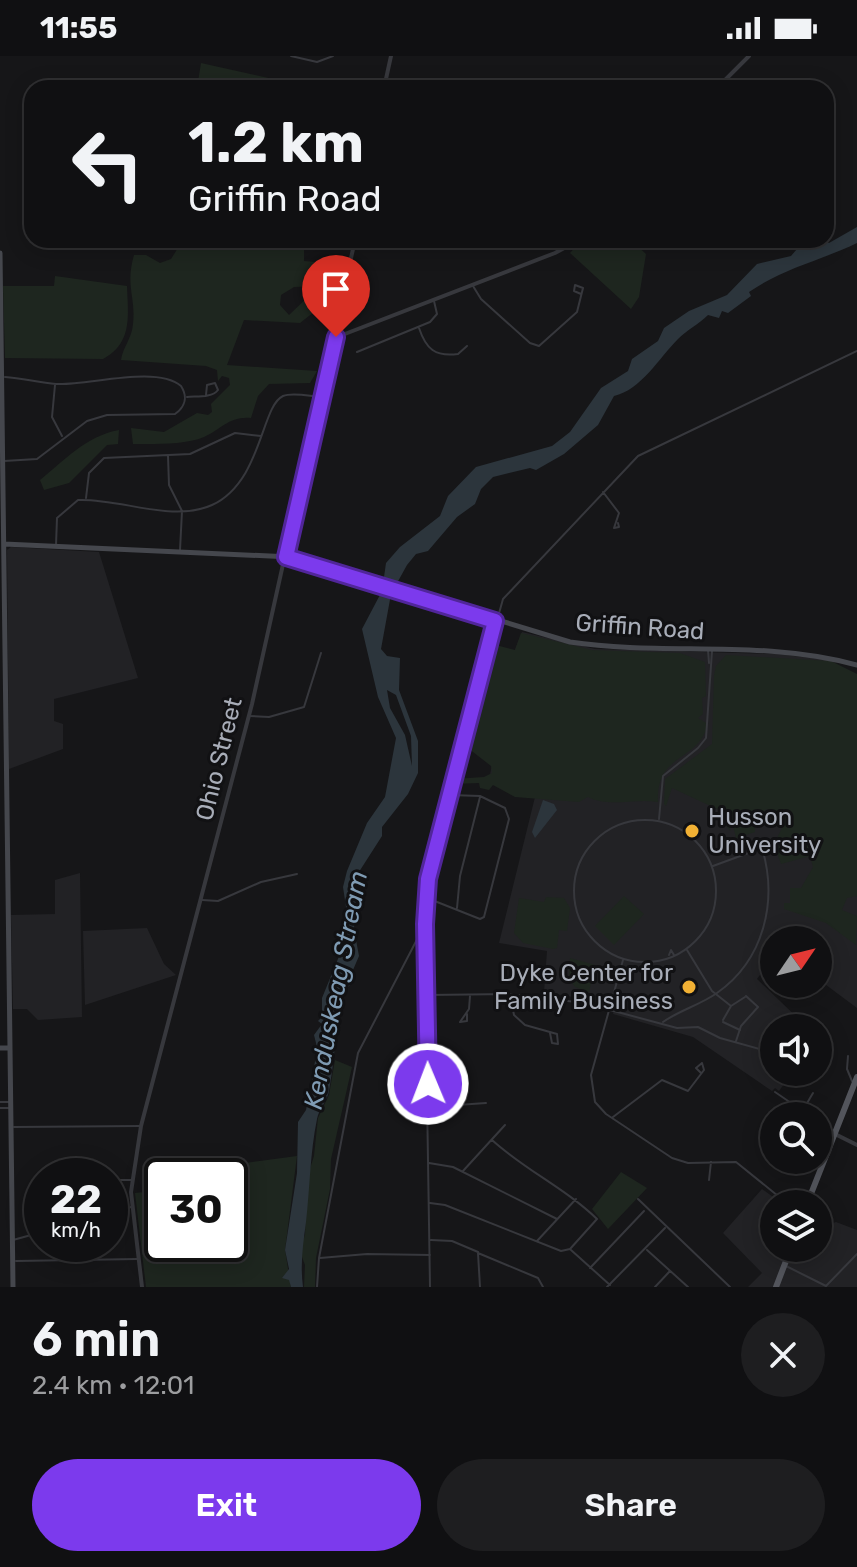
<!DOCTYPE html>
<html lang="en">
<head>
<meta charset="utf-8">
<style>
	body { margin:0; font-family:Rubik,sans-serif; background:#1e1e20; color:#f1f3f6; height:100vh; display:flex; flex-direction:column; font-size:30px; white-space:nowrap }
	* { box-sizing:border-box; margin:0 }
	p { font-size:26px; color:#9c9d9f }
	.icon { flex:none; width:44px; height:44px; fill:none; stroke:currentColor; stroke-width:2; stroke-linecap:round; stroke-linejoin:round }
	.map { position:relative; height:1231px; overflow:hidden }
	.side { display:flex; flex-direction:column; background:#101012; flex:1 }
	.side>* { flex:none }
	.banner { position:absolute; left:24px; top:24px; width:810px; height:168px; border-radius:24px; box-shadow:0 4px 20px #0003,0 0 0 2px #303032; background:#101012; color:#f1f3f6; overflow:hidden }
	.needle { width:52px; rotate:55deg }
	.buttons { position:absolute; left:760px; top:870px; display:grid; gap:16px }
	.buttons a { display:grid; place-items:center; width:72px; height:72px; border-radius:50%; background:#101012; box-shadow:0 4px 20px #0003,0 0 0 2px #303032; font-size:40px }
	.speed { position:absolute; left:24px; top:1102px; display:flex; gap:16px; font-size:40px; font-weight:700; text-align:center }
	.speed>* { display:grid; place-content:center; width:104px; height:104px; border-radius:50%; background:#101012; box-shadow:0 4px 20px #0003,0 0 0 2px #303032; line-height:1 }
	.speed small { font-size:20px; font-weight:400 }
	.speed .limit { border:4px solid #111; border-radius:12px; background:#fff; color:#111 }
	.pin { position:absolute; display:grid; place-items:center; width:68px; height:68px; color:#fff; margin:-82px -34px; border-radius:50% 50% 50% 0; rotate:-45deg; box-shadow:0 0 8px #0007 }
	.pin .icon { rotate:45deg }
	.me { position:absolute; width:88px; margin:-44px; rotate:359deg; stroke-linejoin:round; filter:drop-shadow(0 0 6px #0008) }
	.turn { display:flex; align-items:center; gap:28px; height:168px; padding:0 32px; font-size:36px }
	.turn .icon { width:104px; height:104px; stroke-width:2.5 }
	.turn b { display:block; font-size:56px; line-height:68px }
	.round { display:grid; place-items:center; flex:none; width:84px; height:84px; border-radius:42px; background:#1e1e20 }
	.head { display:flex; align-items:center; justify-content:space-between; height:136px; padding:0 32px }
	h1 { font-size:48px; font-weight:600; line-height:60px }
	.cta { display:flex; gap:16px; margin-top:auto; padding:16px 32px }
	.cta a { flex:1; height:92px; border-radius:48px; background:#7c3aed; color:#fff; font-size:32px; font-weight:600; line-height:92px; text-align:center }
	.cta a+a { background:#1e1e20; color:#f1f3f6 }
	.status { display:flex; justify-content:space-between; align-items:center; height:56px; padding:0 40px; background:#101012; direction:ltr }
	.status svg { height:22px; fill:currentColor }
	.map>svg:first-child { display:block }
</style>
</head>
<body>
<div class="status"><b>11:55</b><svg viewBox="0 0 49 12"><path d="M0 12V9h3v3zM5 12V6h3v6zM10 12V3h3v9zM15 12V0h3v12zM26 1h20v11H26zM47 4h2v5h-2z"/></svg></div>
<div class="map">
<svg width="857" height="1231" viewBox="0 0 857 1231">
	<rect width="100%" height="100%" fill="#161618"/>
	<path fill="#222225" d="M11,491L99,496L138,622L54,643V665L63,668V693L9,713L7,494Z
		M522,576L595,593L777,598L828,604L857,715V952L818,923V884H774V900L757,923L805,969L774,972V1016H807L799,1029L787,1024L779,1035L775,1032L772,1035L693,981L613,958L614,952L584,943L544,936L547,895L499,887L535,741L489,724L514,596Z
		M80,817L82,961L38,964L27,953H13L11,859L55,858V824Z
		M147,872L164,908L176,919L85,949L83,875Z
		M762,1133L783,1148H774V1192H818V1166L828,1169L836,1166L857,1174V1231H748L762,1217L723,1177Z"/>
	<path fill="#1e261f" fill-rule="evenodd" d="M201,7L313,32H197Z
		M183,184H315V189L304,191V205L315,206L316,222L344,214L342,229L294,231L281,239L280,249L289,259L311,238L340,235V244L328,245L300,267L244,264L227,309L317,315L310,327L269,328L258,340L251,362C229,360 222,373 204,381C185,389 154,388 133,388L131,372L164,376L197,357L208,359L212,356L211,348L230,329L229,322L222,320L218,325L217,314L206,310L121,304C123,291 132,282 133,268C136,241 125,230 134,199H146L160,207L171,203Z
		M582,184H631L646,198L639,241L631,253L570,197Z
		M55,220L127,230C128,259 133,287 103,303L5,302L3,230H54Z
		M119,374L118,388L107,389L69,427L44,434L40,424C65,404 86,380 119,374Z
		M521,577L592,594L680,597L705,606L706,640L702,642L703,658L698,662L708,668C698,707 656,696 658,746C633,742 610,752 588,741L579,746L515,741L493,729L489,734L480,732L479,727L452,728L454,723L484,721L492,717L491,710L464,689L492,588L515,594Z
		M726,599L831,605L857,618V840L847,842L842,854L857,860L856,889L826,867L784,853V847H790V832H801L813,811L810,800L781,808L774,788L785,766L784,759L766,753L755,768V776L736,782L731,761L724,758L731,775L720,765L719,754L672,732L666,750L664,748L665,723L712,688L714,619L716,610Z
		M624,840L644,858L614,889L595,870Z
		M546,841L564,842L570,852L567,875L559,874L557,892L553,893L523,887L514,877L519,842L544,846Z
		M570,902L595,909L589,936L575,931L569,923Z
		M335,1004L352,1011L331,1103L330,1133L316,1202L315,1231H304L305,1209L299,1193L305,1179L307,1122L314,1100L318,1062L329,1039Z
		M297,1100L285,1194L291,1231H146L135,1137L154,1135L157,1119ZM162,1120H230V1188H162Z
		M621,1116L647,1132L608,1173L592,1153Z"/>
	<path fill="#2c353c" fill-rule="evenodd" d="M857,171V187C817,206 784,212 749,236L751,240L728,257L722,255L719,262L708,259C699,268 687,274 678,283C659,302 641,334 614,340L598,369L564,398L536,414L530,412L493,421L481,433L475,448L457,461L428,495L416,498L407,509L391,538L381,593L387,600L400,602L399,634L418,685V717L408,738L382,771V780L357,819L354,873L359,900L350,921L353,926L338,941L341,946L338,950C336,979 334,1007 329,1035C327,1045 319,1053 317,1063C310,1097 310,1131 306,1166C303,1189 300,1208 303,1231H291L289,1224L282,1222L289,1213L285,1194L297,1117L298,1066L306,1054L313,1019L317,991L314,979L322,968L318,965L322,961V942L342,893L341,874L346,851L343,831L347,815L367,767L385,741L396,682L378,641L362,573L382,535L386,507L400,491L440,460L448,440L476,411L552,390L570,376L601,332L628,315L632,303L658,285L664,272L689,255L727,239L757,208L791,200L797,193L817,184L829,187ZM387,634L396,639L411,680L412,710L405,679L390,652Z
		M543,744L554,748L557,754L535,782L532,776Z"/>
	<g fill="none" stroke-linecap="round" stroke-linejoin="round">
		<path stroke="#37383d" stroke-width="2" d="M687,894L712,935L731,950
			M723,964L731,950L745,941"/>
		<path stroke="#37383d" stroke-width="2" d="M291,0L317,6L333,0
			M473,230L481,243L530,287L539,290L577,256L583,232L575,229L574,235L581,238
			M419,272C426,293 435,301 458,298L467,290
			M357,296L430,266L437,258L434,245
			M55,329L52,361L62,380
			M187,341C196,340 212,342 218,334L215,327L207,329L206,339
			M168,400L169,429L182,455L180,494
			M4,405L37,403L87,365L107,359L175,358C185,351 188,341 181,330C156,309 87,330 56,328C39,327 23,322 5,321
			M603,436L619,457L614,472L619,471L618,467
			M86,442L89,417L104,402L190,398L235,377L261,380
			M56,489L57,462L78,444C120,442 172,467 212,449C262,426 261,350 283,340C293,336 308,340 319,341
			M708,594L709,607
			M249,660L269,661L304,651L321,597
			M659,763L663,720L698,692L706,682L712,595
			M574 835a71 71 0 1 1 142 0a71 71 0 1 1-142 0Z
			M427,842L480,863L484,861L509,763L505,752L480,740L450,739
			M202,844L218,845L261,826L297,818
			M457,852L460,820L480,741
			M669,899L671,894L674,899
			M623,904L591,1019L595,1046L606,1058L672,1102L688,1107L736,1106L788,1148
			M427,939L510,938L584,947L677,972L698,971L720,982L774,997
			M510,939L514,959L525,969L557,978L558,988L552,987L550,977
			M467,958V965L460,966L469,953L470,940
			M663,966C680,954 700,949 717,937C764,904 778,845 762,792L713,810
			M723,966L740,974
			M736,985L741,970L758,951L746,940
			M848,1000L847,1013L852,1025
			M775,1036L810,1060
			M0,1046H9
			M429,1051L486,1047
			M0,1052H10
			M803,1054L813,1037
			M613,1061L662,1024L688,1035L704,1014L702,1007L696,1012L701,1017
			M818,1066L833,1076
			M14,1071L140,1070
			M429,1107L453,1111L557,1163
			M463,1115L505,1069
			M110,1124H131
			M709,1124L711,1106
			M638,1143L730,1231
			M430,1147L445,1149L561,1195L570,1193L597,1163C565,1132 525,1114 492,1084
			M110,1157L131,1151
			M13,1184L42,1176
			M431,1184L452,1185L478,1196
			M537,1185L576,1143
			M91,1188L92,1204
			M571,1194L610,1229
			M647,1194L688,1231
			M320,1202L367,1198L430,1199
			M16,1205L137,1203
			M786,1210L826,1230L857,1198
			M590,1212L644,1155
			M317,1231L319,1202L358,997L425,868
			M430,1231L425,915L427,828L435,786L503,543L638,400L857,295
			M480,1231L478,1197L538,1222L543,1231
			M607,1231L665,1172
			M655,1231L670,1215"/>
		<path stroke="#37383d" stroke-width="4" d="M384,32L391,0
			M717,32L749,0
			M337,281L555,197L579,184
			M835,1078L857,1089
			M142,1231L131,1136L141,1070L252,648L355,184"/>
		<path stroke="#45474d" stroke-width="5" d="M0,197L13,1231
			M4,488L291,501L570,586C664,600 764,583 857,609
			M0,992H10"/>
		<path stroke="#53555c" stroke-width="6" d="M807,1148L857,1021
			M776,1231L791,1192"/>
	</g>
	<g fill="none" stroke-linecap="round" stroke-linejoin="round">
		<defs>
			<path id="route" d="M336,281L286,501L495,565L428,823L425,868L428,1028"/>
		</defs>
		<use href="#route" stroke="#51269a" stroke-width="20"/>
		<use href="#route" stroke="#7c3aed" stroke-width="14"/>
	</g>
	<g fill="#f2b134" stroke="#111113" stroke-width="3">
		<circle cx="692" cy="775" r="8"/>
		<circle cx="689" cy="931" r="8"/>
	</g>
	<g text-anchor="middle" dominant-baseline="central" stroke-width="6" stroke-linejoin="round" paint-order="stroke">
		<g font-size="24" fill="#a8adb8" stroke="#111113">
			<text transform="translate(640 571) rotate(4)">Griffin Road</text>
			<text transform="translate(219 703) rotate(-76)">Ohio Street</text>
		</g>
		<g font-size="24" fill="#a8adb8" stroke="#111113" text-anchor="start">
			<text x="708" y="761">Husson<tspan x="708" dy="28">University</tspan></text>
			<text x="673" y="917" text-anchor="end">Dyke Center for<tspan x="673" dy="28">Family Business</tspan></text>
		</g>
		<g font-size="26" font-style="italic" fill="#7f9bb3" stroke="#111113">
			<text transform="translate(336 934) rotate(-79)">Kenduskeag Stream</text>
		</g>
	</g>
</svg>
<div class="buttons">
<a><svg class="needle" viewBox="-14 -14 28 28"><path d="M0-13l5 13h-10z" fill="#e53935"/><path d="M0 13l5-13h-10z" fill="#9c9d9f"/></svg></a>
<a><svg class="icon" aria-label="sound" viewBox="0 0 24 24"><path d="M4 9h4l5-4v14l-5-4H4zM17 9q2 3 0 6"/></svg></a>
<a><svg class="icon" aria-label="search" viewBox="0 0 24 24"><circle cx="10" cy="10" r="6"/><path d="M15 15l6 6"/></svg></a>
<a><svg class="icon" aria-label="layers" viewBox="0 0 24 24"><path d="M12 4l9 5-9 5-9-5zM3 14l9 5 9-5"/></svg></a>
</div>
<div class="speed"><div>22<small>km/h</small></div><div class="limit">30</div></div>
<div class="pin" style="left:336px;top:281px;background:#d93025"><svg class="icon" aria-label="arrive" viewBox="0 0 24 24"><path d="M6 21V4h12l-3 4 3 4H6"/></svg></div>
<svg class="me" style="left:428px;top:1028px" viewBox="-20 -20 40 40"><circle r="17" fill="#7c3aed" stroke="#fff" stroke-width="3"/><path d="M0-11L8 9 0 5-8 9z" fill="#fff"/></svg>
<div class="banner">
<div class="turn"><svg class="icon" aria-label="left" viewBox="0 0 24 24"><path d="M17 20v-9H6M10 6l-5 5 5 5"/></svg><div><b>1.2 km</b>Griffin Road</div></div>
</div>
</div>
<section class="side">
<div class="head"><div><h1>6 min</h1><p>2.4 km · 12:01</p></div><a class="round"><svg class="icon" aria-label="close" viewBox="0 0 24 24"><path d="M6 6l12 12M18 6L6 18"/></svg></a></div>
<div class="cta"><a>Exit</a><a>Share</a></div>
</section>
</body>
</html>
